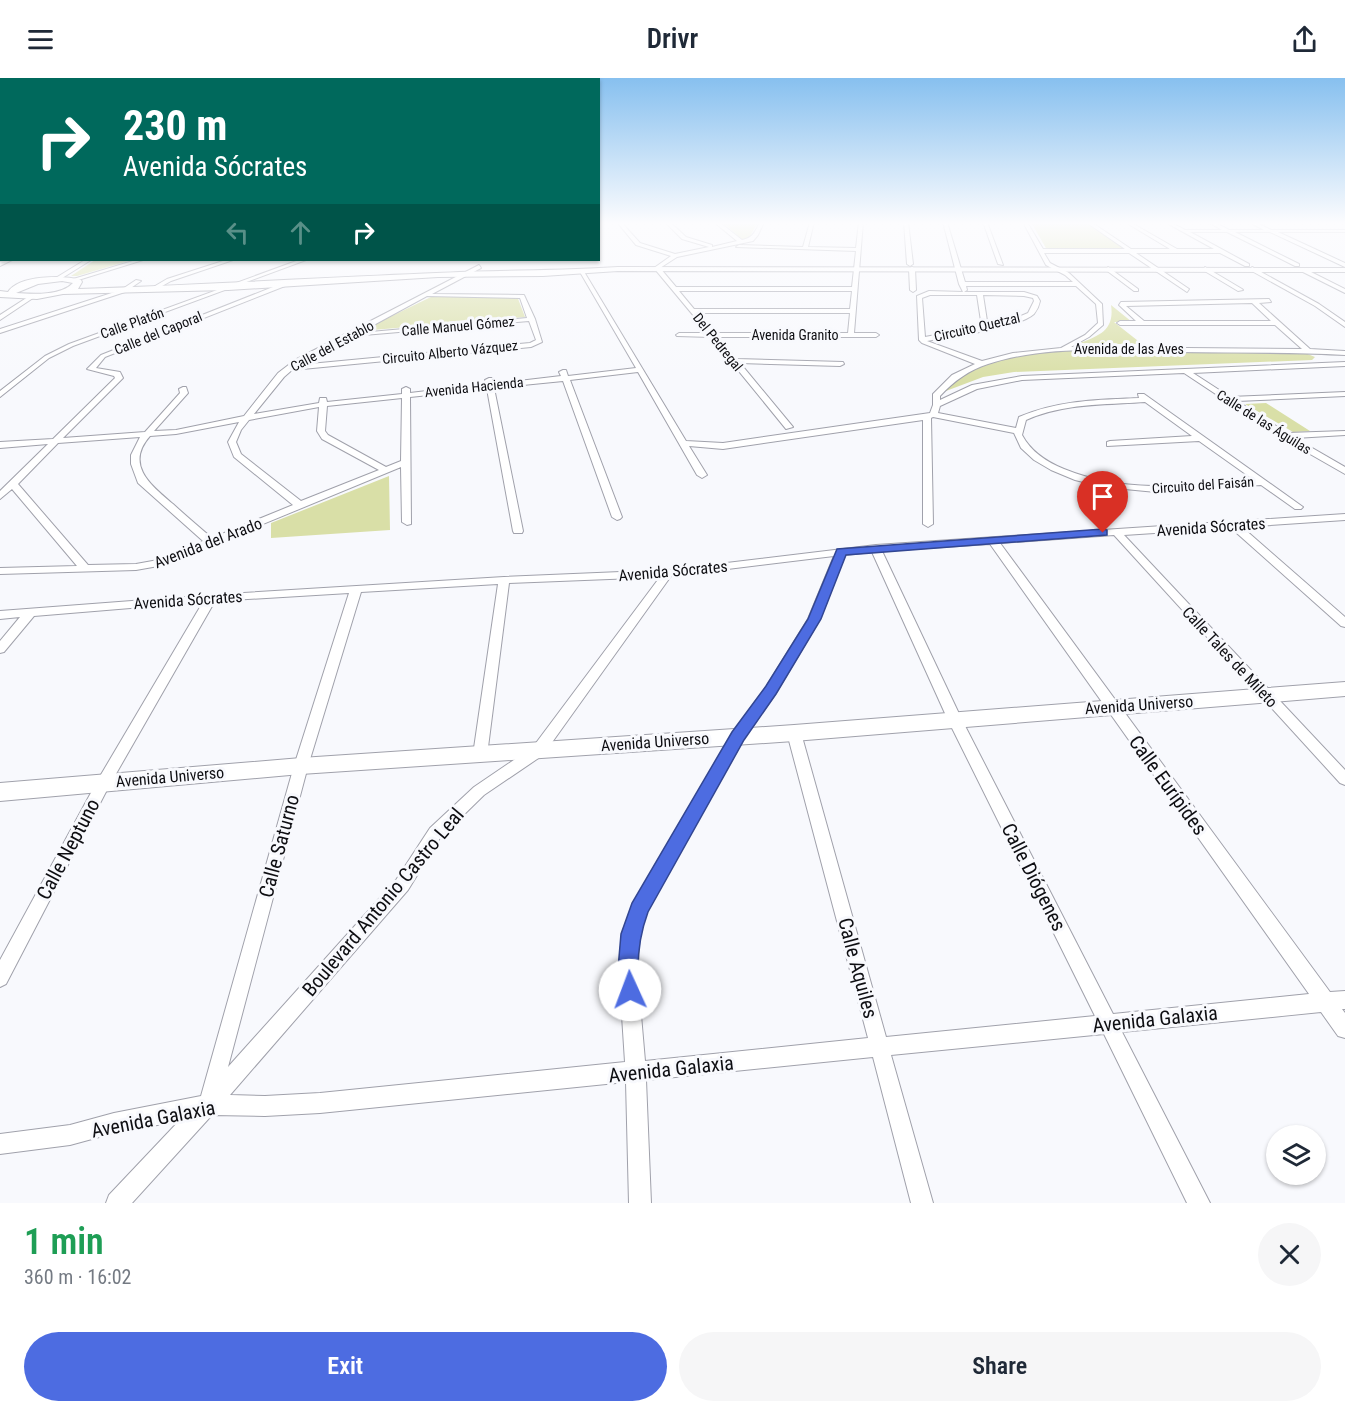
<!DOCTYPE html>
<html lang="en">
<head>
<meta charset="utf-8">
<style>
	body { margin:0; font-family:"Roboto Condensed",sans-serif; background:#f6f6f7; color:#1f2937; height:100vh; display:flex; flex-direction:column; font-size:22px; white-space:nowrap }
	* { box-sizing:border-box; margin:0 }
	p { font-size:20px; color:#747a83 }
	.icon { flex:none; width:33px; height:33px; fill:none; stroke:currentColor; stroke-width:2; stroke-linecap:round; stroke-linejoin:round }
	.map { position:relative; height:1125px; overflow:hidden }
	.details { display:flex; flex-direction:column; background:#fff; flex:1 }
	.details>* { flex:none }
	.top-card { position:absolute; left:0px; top:0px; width:600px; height:183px; box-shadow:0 2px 4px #0004; background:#00695c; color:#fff; overflow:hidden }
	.fabs { position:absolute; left:1266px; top:1047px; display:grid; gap:12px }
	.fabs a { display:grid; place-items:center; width:60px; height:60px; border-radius:50%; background:#fff; box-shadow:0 2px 4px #0004; font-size:30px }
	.pin { position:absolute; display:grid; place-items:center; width:51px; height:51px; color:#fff; margin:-62px -26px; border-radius:50% 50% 50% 0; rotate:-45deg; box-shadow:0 0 6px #0007 }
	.pin .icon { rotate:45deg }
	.me { position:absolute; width:66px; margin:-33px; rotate:358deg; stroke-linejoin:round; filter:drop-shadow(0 0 4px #0008) }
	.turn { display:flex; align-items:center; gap:21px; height:126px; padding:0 24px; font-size:27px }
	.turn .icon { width:78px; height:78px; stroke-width:2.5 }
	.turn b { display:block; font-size:42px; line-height:51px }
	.lanes { display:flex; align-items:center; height:57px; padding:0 24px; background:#0003; justify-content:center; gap:30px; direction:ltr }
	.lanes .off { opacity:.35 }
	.round { display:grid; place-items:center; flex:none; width:63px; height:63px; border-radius:32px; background:#f6f6f7 }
	.headline { display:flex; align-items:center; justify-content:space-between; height:102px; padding:0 24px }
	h1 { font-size:36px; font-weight:600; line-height:45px; color:#1e9e55 }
	.button { display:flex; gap:12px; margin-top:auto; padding:12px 24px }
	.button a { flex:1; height:69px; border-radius:36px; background:#4d6ce1; color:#fff; font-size:24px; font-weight:600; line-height:69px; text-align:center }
	.button a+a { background:#f6f6f7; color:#1f2937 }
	header { display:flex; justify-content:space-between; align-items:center; height:78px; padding:0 24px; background:#fff; font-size:27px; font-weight:600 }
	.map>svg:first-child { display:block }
</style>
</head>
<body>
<header><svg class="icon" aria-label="menu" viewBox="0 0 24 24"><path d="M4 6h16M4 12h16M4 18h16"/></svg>Drivr<svg class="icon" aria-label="share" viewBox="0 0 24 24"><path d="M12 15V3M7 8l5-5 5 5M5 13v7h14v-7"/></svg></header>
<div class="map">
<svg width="1345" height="1125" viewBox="0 0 1345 1125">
	<rect width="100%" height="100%" fill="#f8f9fd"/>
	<path fill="#d9dfa7" d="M722,144H758L748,162L744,163Z
		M1031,144H1086L1129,173L1047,172Z
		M95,182H132L77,198H71Z
		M433,218H517L525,239L361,253Z
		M1111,227L1132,244H1114L1142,266H1077C1098,258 1115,253 1111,227Z
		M1068,270L1300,273L1315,279L1312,282L1014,294L983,299L946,313L948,306C988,281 1022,276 1068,270Z
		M1266,325L1310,353L1293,354L1245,326Z
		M389,398L390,452L271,460V445Z"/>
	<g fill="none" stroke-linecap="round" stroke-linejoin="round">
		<defs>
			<path id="street" d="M617,144H621L640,165L675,176L709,169L682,161L665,144H670L686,159L712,167V169L737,163L714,144H719L742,162C753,160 755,154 760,144H764L758,157L753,163L677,179L660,190L676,209H852L856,173L736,169L739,167L803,169L810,144H814L808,169L856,170L859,144H863L854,255H876L879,257L876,259H718L736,281L843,284L844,286L840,288L740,285L793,349L786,351L711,259L677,258L676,257L679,255H708L654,190L671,178L636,167ZM679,213H852L850,231H694ZM698,235H850L848,255H714Z
				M904,144H908L913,186L910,188L907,186Z
				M943,144H947L965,204H1073L1065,197L1046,187L1023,144H1027L1043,171H1125L1086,144H1091L1131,171H1170L1125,144H1130L1177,171H1214L1165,144H1170L1185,152H1222L1208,144H1214L1229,152H1264L1249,144H1255L1271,152H1345V154H1278L1345,185V189L1270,154H1235L1299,186V188H1295L1227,154H1190L1249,186V188H1245L1220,175H1136L1189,211L1187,214L1129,175H1044L1050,185L1069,195L1102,226L1103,247L1089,259L1071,269L1302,271L1275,247H1120L1117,245L1120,243H1136L1119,227L1121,224L1269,221L1271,224L1259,225L1310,271L1345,273V277C1290,274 1235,275 1180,274C1117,273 1049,266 988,286C969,292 954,303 940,318V322L972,307L1022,298L1345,284V288L1193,295L1230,319L1345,314V318L1237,323L1287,355L1345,353V357L1295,360L1345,389V396L1282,360L1184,295L1022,302L977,311L940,328L938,335L1016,350L1019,339C1058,322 1098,322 1139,320L1138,316H1144L1303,429L1301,431H1295L1261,407L1156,414L1104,409L1075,402L1051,392L1034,382L1021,370L1014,355L933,339L931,340L933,446L928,449L923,446V342L723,371L689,368L707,397L702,400L697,397L638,294L570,302L622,439L620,441L617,442L612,439L563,303L494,310L523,453L522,455H514L513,453L487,311L410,319L411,446L407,447L402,444L401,389L164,487L136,492L0,496V490L77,488L12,411L0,421V413L48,366L0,370V364L53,361L115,300L114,298L87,291L101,277L283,205L285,208L105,279L96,290L120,294L123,300L63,360L145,354L180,315L179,311L183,309H186L188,315L154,353L176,352L244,338L278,295L295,282L479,187L481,190L432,216L524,217L535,241L542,264L531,269L292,292L284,299L254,336L319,325L320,320H326L327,324L402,316V311L406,309L410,311V315L486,306L485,302L489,300H492L493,306L561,298L559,294L563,292H566L568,298L636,290L580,194L583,192L686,363L723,365L930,335L933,327V316L952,297L975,286L922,265L919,262L917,218L929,213L963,214L959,206ZM966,208H1076L1096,226L1098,245L1085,257L1061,270L1013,275L982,283L927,263C952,258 1017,251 1034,236C1037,232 1039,228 1040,223L1037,218L1024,214H964L967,212ZM930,217H977L981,243L984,245L987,243L983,217L1024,218L1033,220L1034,223L1028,235L1009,243L925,259L922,220ZM427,218L520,220L527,240L359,255ZM1252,225L1271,243H1144L1126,228ZM529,243L536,262L530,265L299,287L352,258ZM402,320L401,383L386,389L328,357L325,353L327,328ZM1145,324L1192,358L1110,363L1107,364V368L1199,363L1254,402C1190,408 1125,416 1064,391C1047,384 1031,374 1022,357L1026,342C1064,325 1104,327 1145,324ZM319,329L317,353L322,361L379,392L301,423L241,376L236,364L241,352L249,342ZM239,344L228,364L234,379L293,427L212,460C199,449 186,438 173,426C152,408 124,387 150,358L176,356ZM140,359L131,377V386L138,405L203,463L158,482L136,486L88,487L18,406L58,365Z
				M983,144H987L1003,187L998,186Z
				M0,150H2L0,153Z
				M0,165H2V167H0Z
				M6,182H12L0,188V184Z
				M85,182H91L59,202L54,201Z
				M136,182H143L75,203L70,202Z
				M226,182H233L171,203L155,212L150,211L167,201Z
				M299,182H306L73,268L49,280L0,319V313L45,278L69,266Z
				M912,189L915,191L916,212L913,214L910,212L909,191Z
				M1108,189L1138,211V213H1134L1106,192Z
				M1205,189L1242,211L1243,212L1238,213L1203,192Z
				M1252,189L1319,226L1345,244V249L1315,228L1250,192Z
				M1301,191H1305L1345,211V215L1301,193Z
				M136,202L141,203L125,214L0,255V251L121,212Z
				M31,217L33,220L0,242V237Z
				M1345,436V442L1242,449L1345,539V549L1341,548L1231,450L1124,457L1345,692V707L1340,705L1114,457L1000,465L1330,914L1345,913V931H1342L1345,935V960L1338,958L1321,934L1122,954L1210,1125H1187L1104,956L891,977L933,1125H911L873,979L646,1002L651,1125H629L626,1004L320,1035L265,1038L212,1037L132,1125H106L109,1117L179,1043L114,1055L70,1067L0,1076V1056L70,1047L114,1035L201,1018L294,688L349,515L215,523L109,708L6,906L0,909V882L99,700L203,524L34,538L4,574L0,575V563L20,539L0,541V533L211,517L504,499L668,492L876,467ZM990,466L1309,916L1113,936L962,642L882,473ZM872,474L948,642L1095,938L886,959L801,655L799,651H789L787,655L868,960L645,983L637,891L640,856L647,833L743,662L776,615L820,541L845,477ZM834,478L808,541L766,609L733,654L631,831L622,856L619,891L625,984L320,1015L265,1018L230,1017L408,812L440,760L484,717L543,677L671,498ZM660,499L533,669L474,709L430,750L396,802L228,989L308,688L361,514L498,506L473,677L475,681L480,682L485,681L487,677L509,505Z"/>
			<path id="secondary" d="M618,189L1345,190V194L618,193L543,198L438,199L228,212L63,216L37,221L0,219V213L8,214C19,197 63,197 81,202L82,204L78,211C197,207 317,200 436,195C497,192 557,193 618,189ZM62,203L73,205C61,218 33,216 16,215L38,206Z
				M1345,604V618L794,663L301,696L0,723V705L301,680L794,647Z"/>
		</defs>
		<use href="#street" stroke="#a0a1ab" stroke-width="2"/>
		<use href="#secondary" stroke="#a0a1ab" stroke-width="2"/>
		<use href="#street" fill="#fff" fill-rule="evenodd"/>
		<use href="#secondary" fill="#fff" fill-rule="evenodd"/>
	</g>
	<linearGradient id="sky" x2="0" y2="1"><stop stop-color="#87c0ef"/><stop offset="0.48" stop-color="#fcfcfe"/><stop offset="1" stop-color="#fcfcfe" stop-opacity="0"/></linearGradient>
	<rect width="1345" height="302" fill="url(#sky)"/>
	<path fill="#4d6ce1" stroke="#324692" stroke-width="1.5" d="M1103,451L1107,452V457L846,477L821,541L776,616L744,662L648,834C641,853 638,871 638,891C638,901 641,909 637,919L630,922L622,919L619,912L618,891L621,856L632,825L732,654L766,608L808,541L837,471Z"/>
	<g text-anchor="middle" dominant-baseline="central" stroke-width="6" stroke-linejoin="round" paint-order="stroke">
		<g font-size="14" fill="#0e0e12" stroke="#f8f9fd">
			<text transform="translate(132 245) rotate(-20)">Calle Platón</text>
			<text transform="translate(458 248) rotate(-5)">Calle Manuel Gómez</text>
			<text transform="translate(977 249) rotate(-13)">Circuito Quetzal</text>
			<text transform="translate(158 255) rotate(-22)">Calle del Caporal</text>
			<text x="795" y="257">Avenida Granito</text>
			<text transform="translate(718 264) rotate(51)">Del Pedregal</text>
			<text transform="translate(332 268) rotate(-28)">Calle del Establo</text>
			<text x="1129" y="271">Avenida de las Aves</text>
			<text transform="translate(450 274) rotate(-6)">Circuito Alberto Vázquez</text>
			<text transform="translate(474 309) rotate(-6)">Avenida Hacienda</text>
			<text transform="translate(1264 344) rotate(32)">Calle de las Águilas</text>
			<text transform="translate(1203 407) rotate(-4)">Circuito del Faisán</text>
		</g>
		<g font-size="16" fill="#0e0e12" stroke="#f8f9fd">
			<text transform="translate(1211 449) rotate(-4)">Avenida Sócrates</text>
			<text transform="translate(208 465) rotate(-21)">Avenida del Arado</text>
			<text transform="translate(673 493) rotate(-5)">Avenida Sócrates</text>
			<text transform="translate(188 522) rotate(-4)">Avenida Sócrates</text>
			<text transform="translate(1230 579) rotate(47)">Calle Tales de Mileto</text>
			<text transform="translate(1139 627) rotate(-4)">Avenida Universo</text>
			<text transform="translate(655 664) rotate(-4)">Avenida Universo</text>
			<text transform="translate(170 699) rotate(-5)">Avenida Universo</text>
		</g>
		<g font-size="20" fill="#0e0e12" stroke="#f8f9fd">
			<text transform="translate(1168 707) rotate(54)">Calle Eurípides</text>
			<text transform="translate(279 768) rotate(-75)">Calle Saturno</text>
			<text transform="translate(68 771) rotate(-62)">Calle Neptuno</text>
			<text transform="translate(1034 799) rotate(63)">Calle Diógenes</text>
			<text transform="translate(383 824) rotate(-50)">Boulevard Antonio Castro Leal</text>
			<text transform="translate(858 890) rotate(75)">Calle Aquiles</text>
			<text transform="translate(1155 941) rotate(-6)">Avenida Galaxia</text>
			<text transform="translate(671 991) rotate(-6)">Avenida Galaxia</text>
			<text transform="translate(153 1041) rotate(-11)">Avenida Galaxia</text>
		</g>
	</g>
</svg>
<div class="fabs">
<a><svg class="icon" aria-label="layers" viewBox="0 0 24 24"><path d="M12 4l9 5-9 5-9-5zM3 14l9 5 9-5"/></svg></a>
</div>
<div class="pin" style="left:1103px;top:455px;background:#d93025"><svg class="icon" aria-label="arrive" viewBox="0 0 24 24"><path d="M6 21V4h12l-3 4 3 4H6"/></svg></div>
<svg class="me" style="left:630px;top:912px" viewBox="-20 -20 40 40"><circle r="19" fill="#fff"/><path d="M0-13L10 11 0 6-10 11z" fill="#4d6ce1"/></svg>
<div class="top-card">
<div class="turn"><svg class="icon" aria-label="right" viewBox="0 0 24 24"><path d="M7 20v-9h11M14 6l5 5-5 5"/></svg><div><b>230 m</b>Avenida Sócrates</div></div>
<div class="lanes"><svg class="icon off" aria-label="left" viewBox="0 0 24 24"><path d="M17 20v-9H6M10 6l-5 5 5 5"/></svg><svg class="icon off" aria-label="ahead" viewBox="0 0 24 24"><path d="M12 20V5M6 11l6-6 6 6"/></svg><svg class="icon" aria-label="right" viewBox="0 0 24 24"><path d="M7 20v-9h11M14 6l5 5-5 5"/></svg></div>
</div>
</div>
<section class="details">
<div class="headline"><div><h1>1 min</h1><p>360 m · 16:02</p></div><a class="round"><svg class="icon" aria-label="close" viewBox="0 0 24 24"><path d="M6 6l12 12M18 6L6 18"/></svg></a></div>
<div class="button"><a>Exit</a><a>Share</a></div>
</section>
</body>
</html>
